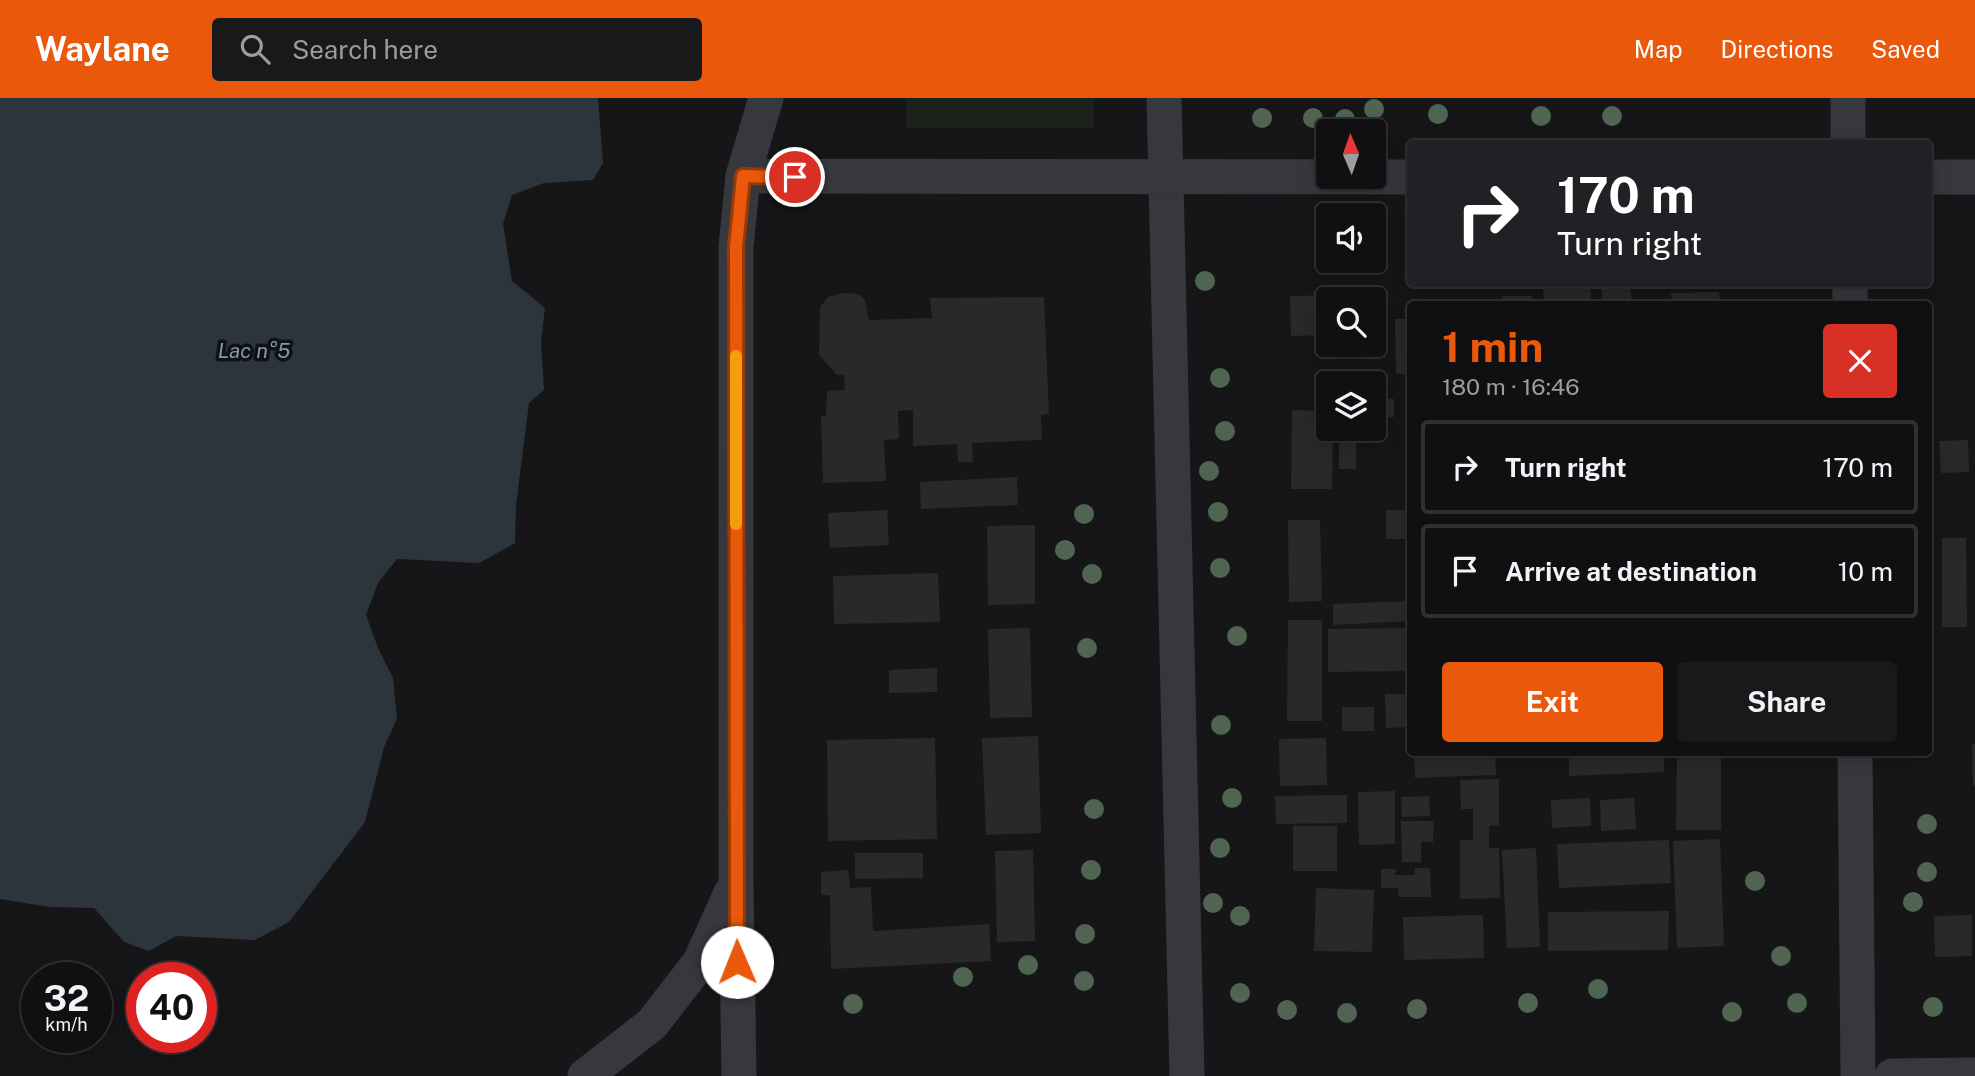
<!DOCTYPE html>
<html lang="en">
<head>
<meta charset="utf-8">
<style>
	body { margin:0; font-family:"Public Sans",sans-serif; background:#19191b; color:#f1f3f6; height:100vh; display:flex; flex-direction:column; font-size:26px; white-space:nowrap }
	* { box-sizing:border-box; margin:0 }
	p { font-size:23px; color:#9c9d9f }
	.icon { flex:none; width:38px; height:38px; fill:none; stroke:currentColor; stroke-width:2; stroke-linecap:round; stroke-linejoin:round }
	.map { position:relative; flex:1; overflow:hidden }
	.drawer { position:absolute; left:1407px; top:203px; width:525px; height:455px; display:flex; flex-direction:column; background:#101012; border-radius:7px; box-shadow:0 4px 18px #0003,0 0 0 2px #303032 }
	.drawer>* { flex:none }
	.guide { position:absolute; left:1407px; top:42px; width:525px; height:147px; border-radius:7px; box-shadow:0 4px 18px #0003,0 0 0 2px #303032; background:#202124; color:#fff; overflow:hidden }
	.needle { width:46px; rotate:358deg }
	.buttons { position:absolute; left:1316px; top:21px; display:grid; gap:14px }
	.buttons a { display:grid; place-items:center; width:70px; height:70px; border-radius:7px; background:#101012; box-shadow:0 4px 18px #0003,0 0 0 2px #303032; font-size:35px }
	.speed { position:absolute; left:21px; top:864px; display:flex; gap:14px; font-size:35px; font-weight:700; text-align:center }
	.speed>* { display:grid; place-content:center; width:91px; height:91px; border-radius:50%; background:#101012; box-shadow:0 4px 18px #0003,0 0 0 2px #303032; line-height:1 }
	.speed small { font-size:18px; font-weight:400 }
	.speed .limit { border:10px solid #d22; background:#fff; color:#111 }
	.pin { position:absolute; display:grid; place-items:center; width:60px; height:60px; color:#fff; margin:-30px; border:4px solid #fff; border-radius:50%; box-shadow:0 2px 7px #0007 }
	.me { position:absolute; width:77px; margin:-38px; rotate:359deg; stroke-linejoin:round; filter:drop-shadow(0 0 5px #0008) }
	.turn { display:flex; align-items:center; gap:24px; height:147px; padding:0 35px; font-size:32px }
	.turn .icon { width:91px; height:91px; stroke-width:2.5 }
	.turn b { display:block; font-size:49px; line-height:60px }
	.round { display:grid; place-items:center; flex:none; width:74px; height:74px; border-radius:7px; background:#19191b }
	.overview { display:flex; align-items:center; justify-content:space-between; height:119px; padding:0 35px }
	h1 { font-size:42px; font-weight:700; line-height:52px; color:#ea580c }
	.cta { display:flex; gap:14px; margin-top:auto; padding:14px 35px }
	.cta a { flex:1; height:80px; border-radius:7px; background:#ea580c; color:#fff; font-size:28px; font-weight:700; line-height:80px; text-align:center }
	.cta a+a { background:#19191b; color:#f1f3f6 }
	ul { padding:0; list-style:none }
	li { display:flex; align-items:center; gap:21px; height:94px; margin:0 14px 10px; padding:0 21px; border:4px solid #303032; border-radius:7px }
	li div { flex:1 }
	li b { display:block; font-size:26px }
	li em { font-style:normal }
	header { display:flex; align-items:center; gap:42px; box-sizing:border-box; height:98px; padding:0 35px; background:#ea580c; color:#fff }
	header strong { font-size:33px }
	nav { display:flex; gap:38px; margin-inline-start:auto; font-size:24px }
	.search { width:490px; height:63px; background:#19191b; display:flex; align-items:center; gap:18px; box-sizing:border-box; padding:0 24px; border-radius:7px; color:#9c9d9f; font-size:26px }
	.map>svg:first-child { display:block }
</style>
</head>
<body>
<header>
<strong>Waylane</strong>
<div class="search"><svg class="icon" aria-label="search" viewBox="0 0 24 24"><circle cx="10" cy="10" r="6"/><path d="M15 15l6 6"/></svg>Search here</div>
<nav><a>Map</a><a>Directions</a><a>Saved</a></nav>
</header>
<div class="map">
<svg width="1975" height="978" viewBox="0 0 1975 978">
	<rect width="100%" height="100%" fill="#161618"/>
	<path fill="#1c231d" d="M906,0H1094V30H906Z"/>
	<path fill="#2c353c" d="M0,0H598L603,65L593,82L544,85L512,97L503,126L512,183L545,210L541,244L544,292L529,305L516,407L515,445L479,465L397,461L378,485L366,517L378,550L393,580L397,621L384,649L365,724L289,824L255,842L176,838L149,853L124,844L94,810L50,809L0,801Z"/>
	<path fill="#29292c" d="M1543,186H1590L1591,206H1544Z
		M1602,186H1630L1632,206H1602Z
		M1719,194L1720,206H1672L1671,195Z
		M843,195L858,196L865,202L869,222L932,220L930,200L1044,199L1049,316L1041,317L1042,342L972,345L973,364H958L957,346L913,348V312L898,313L899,341L884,342L886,383L823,385L821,318H826L827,293L845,292L844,277H837L819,257L820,209L828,199Z
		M1381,196L1382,236H1374V201H1328V237L1291,238L1290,198Z
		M1502,198H1532V206H1502Z
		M1395,221H1410V276H1396Z
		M1366,282H1388V296H1374V285H1366Z
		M1374,301H1394V319L1374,320Z
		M1292,312L1328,313V331H1333L1332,391H1291Z
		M1339,331H1356V371H1339Z
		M1968,342L1969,374L1941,375L1939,343Z
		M1017,379L1018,407L921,411L920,384Z
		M1407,388H1410V441H1386V412H1407Z
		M887,412L889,447L830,450L828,415Z
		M1288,422H1320L1322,503L1289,504Z
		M1035,427V506L988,507L987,428Z
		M1942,440H1966L1967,529H1942Z
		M938,475L940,524L834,526L833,478Z
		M1410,503V523L1333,527V506Z
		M1288,522H1322V623H1287Z
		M1030,530L1032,619L990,620L988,531Z
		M1410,530V573L1328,574V531Z
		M937,570V594L889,595V572Z
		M1385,596H1410V629L1386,630Z
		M1342,609H1374V633H1342Z
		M1038,638L1041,735L986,737L982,640Z
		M935,640L937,741L828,743L827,642Z
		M1326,640L1327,687L1280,688L1279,641Z
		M1972,646H1975V688H1973Z
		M1414,654H1495L1496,677L1415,680Z
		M1569,654H1664V674L1569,678Z
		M1677,654H1721V732H1676Z
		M1499,681V727L1489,728V750H1499L1500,800L1460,801V742H1473V711H1461L1460,682Z
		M1395,693V746L1359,747L1358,694Z
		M1347,697V725L1276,726L1275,698Z
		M1429,698L1430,718L1402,719L1401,699Z
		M1590,700L1591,728L1552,730L1551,702Z
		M1634,700L1636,731L1601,733L1600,702Z
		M1401,723H1434L1433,744H1421V764H1402Z
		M1293,728H1337V773H1293Z
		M1720,741L1724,848L1677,850L1673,743Z
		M1669,742L1671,785L1559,790L1557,746Z
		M1536,750L1540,849L1507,850L1502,752Z
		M1033,752L1035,843L997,844L995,753Z
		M855,755H923V780L855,781Z
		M1415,770H1430L1431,799H1399L1398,790H1381V771H1396L1395,777H1415Z
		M848,772L850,790L871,789L873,833L989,826L991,863L831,871L830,797H821V774Z
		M1316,790L1374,792L1372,854L1314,853Z
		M1669,813L1668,852L1548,853V814Z
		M1483,817L1484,860L1404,862L1403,819Z
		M1972,817V858L1935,859L1934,818Z"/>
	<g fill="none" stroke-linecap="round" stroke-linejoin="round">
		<path stroke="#37383d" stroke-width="35" d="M1164,0L1187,978
			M1848,0V46
			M743,78L1410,79
			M1928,79H1975
			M1850,186V206
			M1855,654L1858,978
			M585,978L652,926L700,864L731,795
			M739,978L736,782V149L743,78L766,0
			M1892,978L1975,977"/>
	</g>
	<g fill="#506452">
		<circle cx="1374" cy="11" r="10"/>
		<circle cx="1438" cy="16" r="10"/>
		<circle cx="1541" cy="18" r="10"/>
		<circle cx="1612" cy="18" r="10"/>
		<circle cx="1262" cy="20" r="10"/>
		<circle cx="1313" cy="20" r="10"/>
		<circle cx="1345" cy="21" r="10"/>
		<circle cx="1205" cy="183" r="10"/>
		<circle cx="1220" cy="280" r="10"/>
		<circle cx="1225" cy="333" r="10"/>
		<circle cx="1209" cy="373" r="10"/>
		<circle cx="1218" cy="414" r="10"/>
		<circle cx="1084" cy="416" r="10"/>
		<circle cx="1065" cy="452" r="10"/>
		<circle cx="1220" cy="470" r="10"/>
		<circle cx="1092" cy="476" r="10"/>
		<circle cx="1237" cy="538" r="10"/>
		<circle cx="1087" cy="550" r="10"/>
		<circle cx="1221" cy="627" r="10"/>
		<circle cx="1232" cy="700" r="10"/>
		<circle cx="1094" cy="711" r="10"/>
		<circle cx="1927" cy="726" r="10"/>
		<circle cx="1220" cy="750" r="10"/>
		<circle cx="1091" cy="772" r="10"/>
		<circle cx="1927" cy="774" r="10"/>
		<circle cx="1755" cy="783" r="10"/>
		<circle cx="1913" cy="804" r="10"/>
		<circle cx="1213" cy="805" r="10"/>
		<circle cx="1240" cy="818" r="10"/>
		<circle cx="1085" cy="836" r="10"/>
		<circle cx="1781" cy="858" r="10"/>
		<circle cx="1028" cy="867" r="10"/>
		<circle cx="963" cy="879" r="10"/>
		<circle cx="1084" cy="883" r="10"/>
		<circle cx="1598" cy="891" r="10"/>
		<circle cx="1240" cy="895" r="10"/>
		<circle cx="1528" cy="905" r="10"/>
		<circle cx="1797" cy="905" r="10"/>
		<circle cx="853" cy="906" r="10"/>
		<circle cx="1933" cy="909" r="10"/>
		<circle cx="1417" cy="911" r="10"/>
		<circle cx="1287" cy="912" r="10"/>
		<circle cx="1732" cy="914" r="10"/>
		<circle cx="1347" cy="915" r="10"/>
	</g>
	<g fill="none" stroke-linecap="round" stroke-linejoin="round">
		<defs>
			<path id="route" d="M737,864L736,149L743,78L795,79"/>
		</defs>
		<use href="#route" stroke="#983908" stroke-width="18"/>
		<use href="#route" stroke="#ea580c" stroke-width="12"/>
		<path stroke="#f59e0b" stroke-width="12" d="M736,258V426"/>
	</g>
	<g text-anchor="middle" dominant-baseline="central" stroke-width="7" stroke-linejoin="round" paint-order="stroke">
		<g font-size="21" font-style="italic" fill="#7f9bb3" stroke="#111113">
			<text x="254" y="252">Lac n°5</text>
		</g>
	</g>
</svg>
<div class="buttons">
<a><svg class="needle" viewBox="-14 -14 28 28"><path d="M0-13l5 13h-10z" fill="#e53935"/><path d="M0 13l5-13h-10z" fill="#9c9d9f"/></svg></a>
<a><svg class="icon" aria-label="sound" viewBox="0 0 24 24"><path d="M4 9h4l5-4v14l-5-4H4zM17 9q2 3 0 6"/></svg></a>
<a><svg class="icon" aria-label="search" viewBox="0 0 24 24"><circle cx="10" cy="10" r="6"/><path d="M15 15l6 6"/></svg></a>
<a><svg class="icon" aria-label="layers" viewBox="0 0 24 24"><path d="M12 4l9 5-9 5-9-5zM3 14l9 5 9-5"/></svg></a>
</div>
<div class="speed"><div>32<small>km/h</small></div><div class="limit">40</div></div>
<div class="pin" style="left:795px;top:79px;background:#d93025"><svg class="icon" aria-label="arrive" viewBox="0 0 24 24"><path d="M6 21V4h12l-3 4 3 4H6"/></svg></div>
<svg class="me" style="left:737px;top:864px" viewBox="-20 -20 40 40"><circle r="19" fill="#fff"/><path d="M0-13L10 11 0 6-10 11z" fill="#ea580c"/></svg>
<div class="guide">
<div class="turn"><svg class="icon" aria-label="right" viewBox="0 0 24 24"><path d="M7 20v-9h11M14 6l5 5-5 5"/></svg><div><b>170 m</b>Turn right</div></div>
</div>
<section class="drawer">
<div class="overview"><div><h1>1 min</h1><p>180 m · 16:46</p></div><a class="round" style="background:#d93025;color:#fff"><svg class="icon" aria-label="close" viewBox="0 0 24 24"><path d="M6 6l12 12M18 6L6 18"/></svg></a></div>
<ul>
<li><svg class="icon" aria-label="right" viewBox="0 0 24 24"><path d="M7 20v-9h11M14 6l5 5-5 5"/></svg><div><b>Turn right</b></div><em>170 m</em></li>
<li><svg class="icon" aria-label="arrive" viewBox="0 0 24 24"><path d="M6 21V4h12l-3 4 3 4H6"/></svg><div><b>Arrive at destination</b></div><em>10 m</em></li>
</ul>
<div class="cta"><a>Exit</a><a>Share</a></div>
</section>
</div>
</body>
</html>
